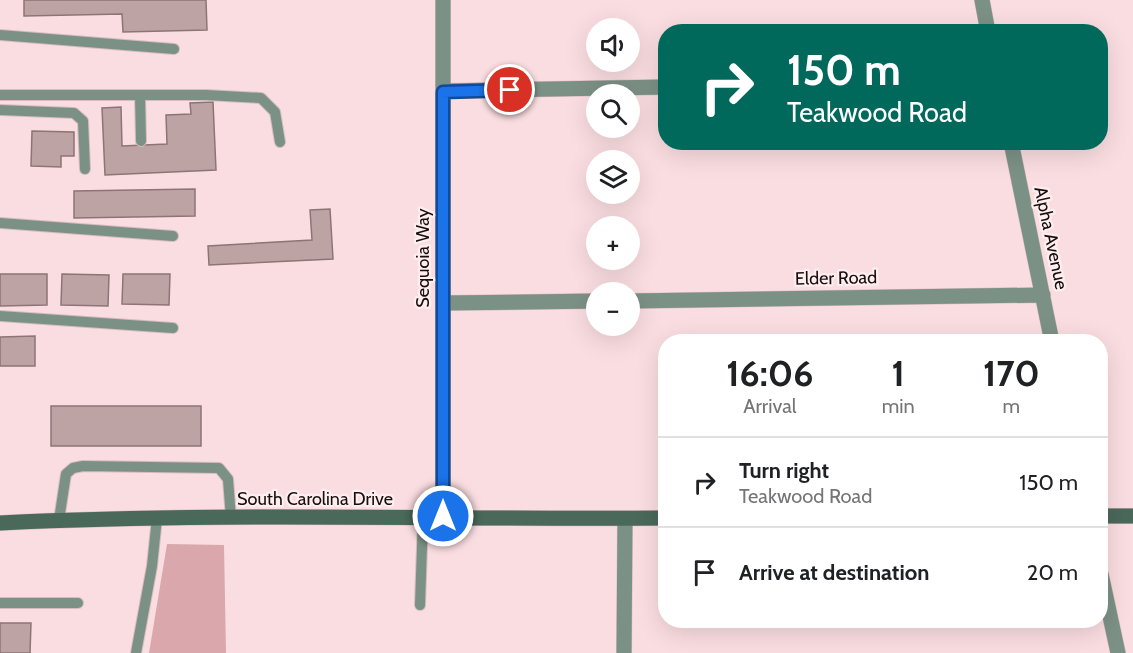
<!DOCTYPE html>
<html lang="en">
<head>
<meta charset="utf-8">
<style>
	body { margin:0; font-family:Cabin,sans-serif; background:#f6f6f6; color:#202124; height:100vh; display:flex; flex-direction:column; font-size:22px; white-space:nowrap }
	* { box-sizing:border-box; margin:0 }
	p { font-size:20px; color:#757577 }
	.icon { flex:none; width:33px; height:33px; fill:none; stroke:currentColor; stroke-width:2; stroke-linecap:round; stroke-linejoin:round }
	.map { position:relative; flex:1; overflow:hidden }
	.details { position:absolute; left:658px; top:334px; width:450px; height:294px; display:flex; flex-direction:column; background:#fff; border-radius:24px; box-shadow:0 6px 24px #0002 }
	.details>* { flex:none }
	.top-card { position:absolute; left:658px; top:24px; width:450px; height:126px; border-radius:24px; box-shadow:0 6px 24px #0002; background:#00695c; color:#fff; overflow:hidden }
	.controls { position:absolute; left:586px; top:18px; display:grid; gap:12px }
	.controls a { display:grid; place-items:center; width:54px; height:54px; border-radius:50%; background:#fff; box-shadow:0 6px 24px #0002; font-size:30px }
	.pin { position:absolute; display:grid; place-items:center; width:51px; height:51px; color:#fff; margin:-26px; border:3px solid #fff; border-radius:50%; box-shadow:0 2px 6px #0007 }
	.me { position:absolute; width:66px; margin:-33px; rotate:0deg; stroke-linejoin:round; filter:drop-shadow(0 0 4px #0008) }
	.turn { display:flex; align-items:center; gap:21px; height:126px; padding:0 30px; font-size:27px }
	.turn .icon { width:78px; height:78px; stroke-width:2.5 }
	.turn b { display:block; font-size:42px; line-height:51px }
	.eta { display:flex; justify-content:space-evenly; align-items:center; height:102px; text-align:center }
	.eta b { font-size:36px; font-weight:700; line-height:42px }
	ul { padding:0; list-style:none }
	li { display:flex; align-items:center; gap:18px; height:90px; padding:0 30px; border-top:2px solid #e0e0e0 }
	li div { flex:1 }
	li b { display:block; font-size:22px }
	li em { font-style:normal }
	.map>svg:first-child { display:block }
</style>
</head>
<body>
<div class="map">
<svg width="1133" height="653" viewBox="0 0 1133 653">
	<rect width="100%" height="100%" fill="#fadde0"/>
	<path fill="#daa7ac" d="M167,544L224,545L226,653H149Z"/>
	<path fill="#bea3a5" stroke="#8d7476" stroke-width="1.5" d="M24,0H206L207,30L123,32L122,14L24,16Z
		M213,102L216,170L105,175L102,108L121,107L122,146L167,144L166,115L191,114L190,103Z
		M32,131L74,132V156H61V167L31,166Z
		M195,189V216L74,218V191Z
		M330,209L333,259L209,265L208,246L312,240L310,210Z
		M0,274H47V305L0,306Z
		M62,274L109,275L108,306L61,305Z
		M123,274H170L169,305L122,304Z
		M35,336V366H0V337Z
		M51,406H201V446H51Z
		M0,623H31L30,653H0Z"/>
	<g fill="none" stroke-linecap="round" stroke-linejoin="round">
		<defs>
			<path id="lane" d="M0,35L174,49
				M0,95H206L261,98L275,112L280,142
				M140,95L141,141
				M0,110L74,113L83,121L85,169
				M0,223L173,236
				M0,316L173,328
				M59,520L66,474L73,468L83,466L219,468L228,479L231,518
				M0,603H78
				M420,605L423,517
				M136,653L152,566L157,518"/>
			<path id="street" d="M982,0L988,32
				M443,91L666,87
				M1011,142L1052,342
				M630,301L1043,295
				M443,303L597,301
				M443,516V0
				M1101,574L1118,653
				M624,653L625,519"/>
			<path id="secondary" d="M1101,516H1133
				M0,523C222,512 444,520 666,518"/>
		</defs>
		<use href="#lane" stroke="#d6bcbf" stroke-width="12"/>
		<use href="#street" stroke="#d6bcbf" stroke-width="16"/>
		<use href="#secondary" stroke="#d6bcbf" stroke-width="16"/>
		<use href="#lane" stroke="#7c9186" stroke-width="10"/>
		<use href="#street" stroke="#7c9186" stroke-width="15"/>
		<use href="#secondary" stroke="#4a695a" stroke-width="15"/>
	</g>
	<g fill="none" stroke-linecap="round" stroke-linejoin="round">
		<defs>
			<path id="route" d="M443,516V92L510,90"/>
		</defs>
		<use href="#route" stroke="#114b97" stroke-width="15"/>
		<use href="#route" stroke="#1a73e8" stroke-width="10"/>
	</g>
	<g text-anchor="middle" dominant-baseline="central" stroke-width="4.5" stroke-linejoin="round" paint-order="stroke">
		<g font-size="18" fill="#170e0f" stroke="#ffeeef">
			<text transform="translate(1051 238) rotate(78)">Alpha Avenue</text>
			<text transform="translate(423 258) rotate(-90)">Sequoia Way</text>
			<text transform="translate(836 278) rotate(-1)">Elder Road</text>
			<text x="315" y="499">South Carolina Drive</text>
		</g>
	</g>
</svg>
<div class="controls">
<a><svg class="icon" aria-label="sound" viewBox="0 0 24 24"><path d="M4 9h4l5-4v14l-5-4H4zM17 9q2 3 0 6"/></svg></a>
<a><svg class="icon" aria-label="search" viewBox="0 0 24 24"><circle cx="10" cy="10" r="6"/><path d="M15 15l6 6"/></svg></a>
<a><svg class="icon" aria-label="layers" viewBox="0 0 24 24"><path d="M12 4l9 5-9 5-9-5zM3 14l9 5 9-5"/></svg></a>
<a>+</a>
<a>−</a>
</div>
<div class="pin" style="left:510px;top:90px;background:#d93025"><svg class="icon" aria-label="arrive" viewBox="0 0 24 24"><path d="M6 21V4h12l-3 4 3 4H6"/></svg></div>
<svg class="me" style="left:443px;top:516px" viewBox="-20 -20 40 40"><circle r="17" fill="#1a73e8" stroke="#fff" stroke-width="3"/><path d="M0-11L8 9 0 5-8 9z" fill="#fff"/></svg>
<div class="top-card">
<div class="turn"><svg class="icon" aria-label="right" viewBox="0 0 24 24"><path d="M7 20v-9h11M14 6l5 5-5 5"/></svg><div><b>150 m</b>Teakwood Road</div></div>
</div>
<section class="details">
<div class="eta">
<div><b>16:06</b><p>Arrival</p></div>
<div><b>1</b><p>min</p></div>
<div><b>170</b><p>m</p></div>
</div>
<ul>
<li><svg class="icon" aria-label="right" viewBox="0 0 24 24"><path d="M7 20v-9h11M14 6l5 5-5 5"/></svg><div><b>Turn right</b><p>Teakwood Road</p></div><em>150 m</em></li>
<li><svg class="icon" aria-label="arrive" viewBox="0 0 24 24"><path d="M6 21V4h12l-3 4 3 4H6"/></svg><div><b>Arrive at destination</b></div><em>20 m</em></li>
</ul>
</section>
</div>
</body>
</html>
